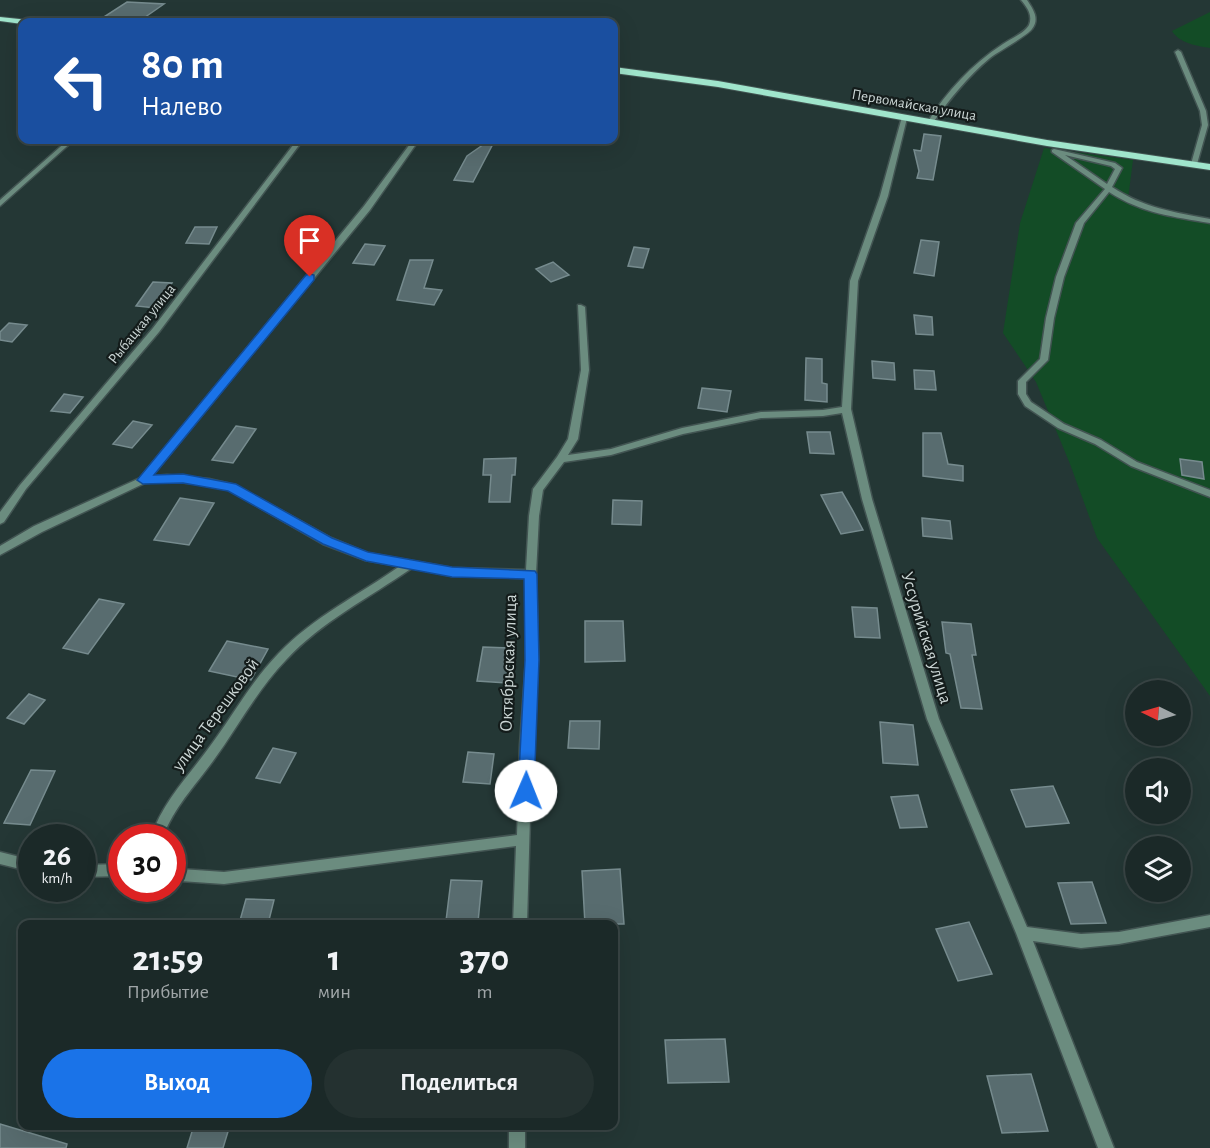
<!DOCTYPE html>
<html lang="ru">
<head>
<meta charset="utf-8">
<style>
	body { margin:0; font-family:"Alegreya Sans",sans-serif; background:#243130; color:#f1f3f6; height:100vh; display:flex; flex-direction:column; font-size:22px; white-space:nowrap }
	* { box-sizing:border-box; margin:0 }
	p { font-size:20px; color:#a0a6a8 }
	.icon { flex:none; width:33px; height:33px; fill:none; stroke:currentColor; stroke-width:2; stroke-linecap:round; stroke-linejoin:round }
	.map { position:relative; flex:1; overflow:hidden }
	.details { position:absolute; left:18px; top:920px; width:600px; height:210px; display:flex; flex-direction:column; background:#1b2928; border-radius:12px; box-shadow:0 6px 24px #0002,0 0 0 2px #394545 }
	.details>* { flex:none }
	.top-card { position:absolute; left:18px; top:18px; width:600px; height:126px; border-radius:12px; box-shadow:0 6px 24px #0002,0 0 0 2px #394545; background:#1a4fa0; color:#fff; overflow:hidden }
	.needle { width:39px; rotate:275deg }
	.fabs { position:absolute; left:1125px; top:680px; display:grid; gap:12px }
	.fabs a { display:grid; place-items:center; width:66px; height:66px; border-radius:50%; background:#1b2928; box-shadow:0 6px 24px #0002,0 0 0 2px #394545; font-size:30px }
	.speed { position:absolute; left:18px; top:824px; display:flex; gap:12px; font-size:30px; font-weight:700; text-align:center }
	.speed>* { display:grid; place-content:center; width:78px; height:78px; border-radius:50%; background:#1b2928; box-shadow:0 6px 24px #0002,0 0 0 2px #394545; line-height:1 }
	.speed small { font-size:15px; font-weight:400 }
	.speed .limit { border:9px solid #d22; background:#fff; color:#111 }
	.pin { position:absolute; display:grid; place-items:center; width:51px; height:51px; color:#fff; margin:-62px -26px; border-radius:50% 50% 50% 0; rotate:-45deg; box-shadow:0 0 6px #0007 }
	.pin .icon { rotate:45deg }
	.me { position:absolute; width:66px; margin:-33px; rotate:1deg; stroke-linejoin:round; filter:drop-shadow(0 0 4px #0008) }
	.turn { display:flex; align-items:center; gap:21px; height:126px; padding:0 24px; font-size:27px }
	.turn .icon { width:78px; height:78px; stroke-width:2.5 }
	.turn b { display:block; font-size:42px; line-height:51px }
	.eta { display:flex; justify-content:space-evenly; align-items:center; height:102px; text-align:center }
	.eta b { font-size:36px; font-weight:700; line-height:42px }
	.button { display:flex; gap:12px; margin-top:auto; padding:12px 24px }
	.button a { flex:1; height:69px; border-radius:36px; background:#1a73e8; color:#fff; font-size:24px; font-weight:700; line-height:69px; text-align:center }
	.button a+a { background:#243130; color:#f1f3f6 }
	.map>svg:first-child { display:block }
</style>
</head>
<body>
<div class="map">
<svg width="1210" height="1148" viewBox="0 0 1210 1148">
	<rect width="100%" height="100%" fill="#243735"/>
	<path fill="#134c26" d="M1210,12V48C1197,46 1179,43 1172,31Z
		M1044,148L1133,160L1128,199L1157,211L1210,224V696L1097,538L1070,464L1036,382L1003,333L1020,223Z"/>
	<path fill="#586c6f" stroke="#768b8e" stroke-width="1.5" d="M127,2L164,4L138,22H96Z
		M924,134L941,136L933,180L917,178L919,171L914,150L921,151Z
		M490,140H495L473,182L454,180L467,156Z
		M195,227H217L209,244L186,243Z
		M921,240L939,242L934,276L914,273Z
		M365,244L385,246L374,265L353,263Z
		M634,247L649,249L643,268L628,266Z
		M410,260H433L424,288L442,290L434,305L397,300Z
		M553,262L569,275L551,282L536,269Z
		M153,282L172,283L156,308L136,306Z
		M914,315L932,317L933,335L916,334Z
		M9,323L27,325L12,342L0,340V332Z
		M806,358L822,359V383L827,384V402L805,400Z
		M872,361L894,363L895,380L873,378Z
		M914,370L934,371L936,390L915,389Z
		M702,388L731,391L727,412L698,408Z
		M64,394L83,397L70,413L51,411Z
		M133,421L152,425L132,448L113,444Z
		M236,426L256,429L233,463L212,460Z
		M807,432H830L834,454L810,453Z
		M923,433H941L948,464L963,466V481L923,476Z
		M516,458L515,475H512L510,502H489L491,475H483L484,459Z
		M1180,459L1202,462L1204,479L1182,475Z
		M842,492L853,511L863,530L841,534L821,495Z
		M180,498L214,503L189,545L154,540Z
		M613,500L642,501L641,525L612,524Z
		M922,518L950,521L952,539L923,536Z
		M99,599L124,604L88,654L63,648Z
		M852,607L877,608L880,638L855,637Z
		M585,621H623L625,661L585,662Z
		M942,622L971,624L976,655H972L982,709L961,708L950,654L946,653Z
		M227,641L268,649L251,680L209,671Z
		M483,647L512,648L507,683L477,681Z
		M29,694L45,700L24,724L7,718Z
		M570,721H600L599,749L568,748Z
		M880,722L913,725L918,765L883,763Z
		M273,748L296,753L280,783L256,778Z
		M468,752L494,754L490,784L463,782Z
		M31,770L55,771L30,825L4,823Z
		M1053,786L1069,823L1026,827L1011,790Z
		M918,795L927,827L900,828L891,797Z
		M620,869L624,924H585L582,871Z
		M451,880L482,881L478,922L446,921Z
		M1092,882L1106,923L1071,924L1058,883Z
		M246,899L274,900L268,924H239Z
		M969,922L992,974L958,981L936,929Z
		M725,1039L729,1082L668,1083L665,1040Z
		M1031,1074L1048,1131L1002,1133L987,1076Z
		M0,1124L67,1144L66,1148H0Z
		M194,1125H230L223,1148H187Z"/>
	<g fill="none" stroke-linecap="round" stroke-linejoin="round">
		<defs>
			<path id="minor" d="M1021,0H1027C1033,9 1040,19 1032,29C1027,36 999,51 990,58C967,77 949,100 932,124H928L927,123C947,91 971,65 1003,44C1010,39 1025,33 1029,25C1033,15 1027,7 1021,0Z
				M1178,50L1181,52L1206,111L1208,125L1197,164L1194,166L1191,164L1202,125L1200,111L1175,52Z
				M902,117L907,118L888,196L858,281L851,409L872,499L939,719L1027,927L1081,934L1119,932L1210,915V927L1119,944L1081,948L1033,941L1114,1148H1098L1016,933L927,719L862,499L842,413L823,416L761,418L683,434L611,455L564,462L543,490L539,516L536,574L538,660L532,745L527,924H513L516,846L224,884L180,881L172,878V865L181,869L224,872L517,835L520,745L526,660V578L452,576L412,568C369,598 321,622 286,660C257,690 238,727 213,761C195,786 174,807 163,837H151C162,804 184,781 205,753C230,721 249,684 278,654C313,617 359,595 400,566L365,560L323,544L229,490L209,485L167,481L145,483L42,532L0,555V546L34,526L140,478L364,206L413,140H419L370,210L152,476L167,475L209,479L235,485L331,538L367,553L452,568L526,570L529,516L533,489L557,457L568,439L581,370L578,305H581L585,307L589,370L578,439L568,455L611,449L682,428L761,412L823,410L842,407L850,281L880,196Z
				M68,140H74L0,206V200Z
				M297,140H303L159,332L26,489L4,522L0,524V512L20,485L153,328Z
				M1054,149L1115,163L1122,168L1112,187C1144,208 1173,212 1210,219V223C1174,217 1141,213 1109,192L1084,223L1064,277L1054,318L1048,360L1026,382V394L1031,402L1064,424L1101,440L1137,462L1210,490V497L1131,466L1095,444L1058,428L1025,406L1018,394V381L1040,359L1046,318L1056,277L1076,223L1105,189L1052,152V150ZM1065,155L1111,166L1115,169L1107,184Z
				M0,852L32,860V872L0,864Z
				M122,864V876L82,877V865Z
				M509,1125H525V1148H509Z"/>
			<path id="major" d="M0,17L29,20L33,22L22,24L0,21Z
				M614,67L718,81L1047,140L1210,164V170L1047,146L718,87L614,73Z"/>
		</defs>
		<use href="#minor" stroke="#425452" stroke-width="3"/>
		<use href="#major" stroke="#425452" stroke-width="2"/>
		<use href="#minor" fill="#6b8c7f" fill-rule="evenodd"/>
		<use href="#major" fill="#a0e5cc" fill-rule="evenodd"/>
	</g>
	<path fill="#1a73e8" stroke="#114b97" stroke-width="1.5" d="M310,274L314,275V280L154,475L183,474L236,484L332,538L368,552L452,567L535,571L537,574L539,660L534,791L531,796L526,798L520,796L518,791L525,660L524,579L452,577L366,561L323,544L228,491L183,483L143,484L137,480L306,275Z"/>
	<g text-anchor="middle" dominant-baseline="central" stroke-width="4.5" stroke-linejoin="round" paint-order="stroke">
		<g font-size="15" fill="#cbd6d5" stroke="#141c1b">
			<text transform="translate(914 105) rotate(10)">Первомайская улица</text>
			<text transform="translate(142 324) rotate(-51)">Рыбацкая улица</text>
		</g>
		<g font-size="18" fill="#cbd6d5" stroke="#141c1b">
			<text transform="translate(926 638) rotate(73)">Уссурийская улица</text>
			<text transform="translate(509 663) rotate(-88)">Октябрьская улица</text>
			<text transform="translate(216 715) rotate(-54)">улица Терешковой</text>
		</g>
	</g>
</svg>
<div class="fabs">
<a><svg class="needle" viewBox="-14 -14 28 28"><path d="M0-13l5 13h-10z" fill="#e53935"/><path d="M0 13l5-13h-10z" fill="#a0a6a8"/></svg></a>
<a><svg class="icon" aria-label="sound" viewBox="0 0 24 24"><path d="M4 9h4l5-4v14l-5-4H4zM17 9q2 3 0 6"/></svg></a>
<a><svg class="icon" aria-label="layers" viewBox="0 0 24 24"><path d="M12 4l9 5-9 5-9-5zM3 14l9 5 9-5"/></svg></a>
</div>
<div class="speed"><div>26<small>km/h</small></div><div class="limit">30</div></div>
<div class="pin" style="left:310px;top:277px;background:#d93025"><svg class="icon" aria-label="arrive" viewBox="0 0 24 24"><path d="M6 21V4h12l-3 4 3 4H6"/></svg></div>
<svg class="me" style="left:526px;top:791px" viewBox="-20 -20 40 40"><circle r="19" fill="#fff"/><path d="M0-13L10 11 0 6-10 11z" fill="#1a73e8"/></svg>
<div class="top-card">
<div class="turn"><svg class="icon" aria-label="left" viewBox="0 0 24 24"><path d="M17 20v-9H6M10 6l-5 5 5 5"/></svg><div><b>80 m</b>Налево</div></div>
</div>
<section class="details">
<div class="eta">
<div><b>21:59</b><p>Прибытие</p></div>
<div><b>1</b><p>мин</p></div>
<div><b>370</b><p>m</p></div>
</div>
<div class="button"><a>Выход</a><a>Поделиться</a></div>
</section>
</div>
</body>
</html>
